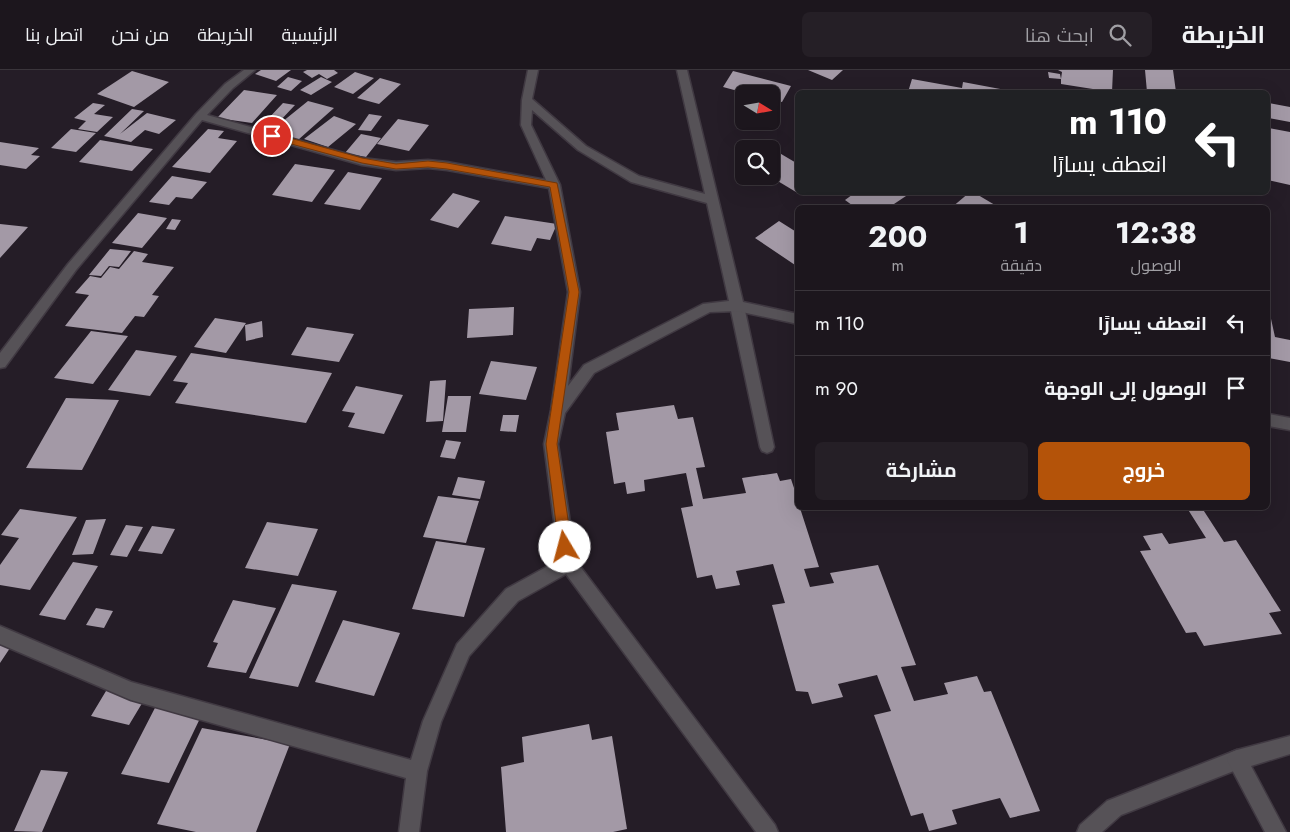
<!DOCTYPE html>
<html lang="ar">
<head>
<meta charset="utf-8">
<style>
	body { margin:0; font-family:Jost,Cairo,sans-serif; background:#251f26; color:#f1f3f6; direction:rtl; height:100vh; display:flex; flex-direction:column; font-size:19px; white-space:nowrap }
	* { box-sizing:border-box; margin:0 }
	p { font-size:16px; color:#a09fa4 }
	.icon { flex:none; width:28px; height:28px; fill:none; stroke:currentColor; stroke-width:2; stroke-linecap:round; stroke-linejoin:round }
	.map { position:relative; flex:1; overflow:hidden; direction:ltr }
	.panel { position:absolute; left:795px; top:135px; width:475px; height:305px; display:flex; flex-direction:column; background:#1c161d; border-radius:8px; box-shadow:0 5px 20px #0002,0 0 0 1px #3a353b; direction:rtl }
	.panel>* { flex:none }
	.guide { position:absolute; left:795px; top:20px; width:475px; height:105px; border-radius:8px; box-shadow:0 5px 20px #0002,0 0 0 1px #3a353b; direction:rtl; background:#202124; color:#fff; overflow:hidden }
	.needle { width:32px; rotate:101deg }
	.fabs { position:absolute; left:735px; top:15px; display:grid; gap:10px }
	.fabs a { display:grid; place-items:center; width:45px; height:45px; border-radius:8px; background:#1c161d; box-shadow:0 5px 20px #0002,0 0 0 1px #3a353b; font-size:25px }
	.pin { position:absolute; display:grid; place-items:center; width:42px; height:42px; color:#fff; margin:-21px; border:2px solid #fff; border-radius:50%; box-shadow:0 1px 5px #0007 }
	.me { position:absolute; width:55px; margin:-28px; rotate:352deg; stroke-linejoin:round; filter:drop-shadow(0 0 4px #0008) }
	.turn { display:flex; align-items:center; gap:18px; height:105px; padding:0 20px; font-size:22px }
	.turn .icon { width:65px; height:65px; stroke-width:2.5 }
	.turn b { display:block; font-size:35px; line-height:42px }
	.eta { display:flex; justify-content:space-evenly; align-items:center; height:85px; text-align:center }
	.eta b { font-size:30px; font-weight:700; line-height:35px }
	.action { display:flex; gap:10px; margin-top:auto; padding:10px 20px }
	.action a { flex:1; height:58px; border-radius:8px; background:#b45309; color:#fff; font-size:20px; font-weight:700; line-height:58px; text-align:center }
	.action a+a { background:#251f26; color:#f1f3f6 }
	ul { padding:0; list-style:none }
	li { display:flex; align-items:center; gap:15px; height:65px; padding:0 20px; border-top:1px solid #3a353b }
	li div { flex:1 }
	li b { display:block; font-size:19px }
	li em { font-style:normal }
	header { display:flex; align-items:center; gap:30px; box-sizing:border-box; height:70px; padding:0 25px; background:#1c161d; border-bottom:1px solid #3a353b }
	header strong { font-size:24px }
	nav { display:flex; gap:28px; margin-inline-start:auto; font-size:18px }
	.search { width:350px; height:45px; background:#251f26; display:flex; align-items:center; gap:12px; box-sizing:border-box; padding:0 18px; border-radius:8px; color:#a09fa4; font-size:19px }
	.map>svg:first-child { display:block }
</style>
</head>
<body>
<header>
<strong>الخريطة</strong>
<div class="search"><svg class="icon" aria-label="search" viewBox="0 0 24 24"><circle cx="10" cy="10" r="6"/><path d="M15 15l6 6"/></svg>ابحث هنا</div>
<nav><a>الرئيسية</a><a>الخريطة</a><a>من نحن</a><a>اتصل بنا</a></nav>
</header>
<div class="map">
<svg width="1290" height="762" viewBox="0 0 1290 762">
	<rect width="100%" height="100%" fill="#251d27"/>
	<path fill="#a399a6" d="M261,0H291L276,11L255,4Z
		M307,0H334L338,3L327,9L319,4L312,8L303,2Z
		M808,0H843L832,10Z
		M1058,0H1113L1112,22L1061,14V9L1049,8L1048,2L1060,4L1061,9L1062,2Z
		M1145,0H1173L1176,22H1147Z
		M132,1L169,12L134,37L97,24Z
		M733,1L791,16L782,32L771,30V24H749L723,17Z
		M355,2L374,8L353,24L334,17Z
		M288,7L302,11L291,21L277,17Z
		M321,7L332,12L311,25L300,20Z
		M380,8L401,14L379,34L357,28Z
		M912,9L962,18L963,12L1011,21L1010,22H908Z
		M244,20L277,25L252,53L217,48Z
		M308,31L334,38L298,70L283,65L290,60L277,56Z
		M93,33L105,35L94,44L113,47L97,62L78,59L86,51L74,48Z
		M283,33L295,35L278,53L266,51Z
		M1268,33L1290,37V52L1268,48Z
		M132,39L144,41L120,64L147,43L176,50L159,64L145,60L131,72L104,66Z
		M369,44L382,46L371,61L358,60Z
		M334,46L356,54L328,77L304,69Z
		M398,49L429,55L409,81L377,74Z
		M1268,58L1290,62V115L1268,110Z
		M71,59L96,63L76,82L51,78Z
		M208,59L224,61L218,68L237,71L210,103L172,97Z
		M361,64L381,68L366,87L345,83Z
		M100,70L153,79L132,101L79,92Z
		M0,72L39,78L31,85L40,86L26,99L0,95Z
		M771,78L798,94V122H805L801,125L771,107Z
		M295,94L335,100L312,132L272,125Z
		M348,102L382,108L360,140L324,134Z
		M172,106L207,112L192,129L176,127L169,135L149,132Z
		M856,122H912L888,138H856L845,130Z
		M970,122H973L1000,138H951Z
		M453,123L480,131L458,158L430,150Z
		M138,143L167,148L142,178L112,173Z
		M505,146L557,154L550,170L537,168L531,181L491,174Z
		M172,149L181,150L175,160L166,159Z
		M779,151L798,163V197L755,168Z
		M0,154L28,157L0,188Z
		M110,179L131,181L119,197L109,196L101,206L89,205Z
		M134,181L148,184L142,192L174,197L152,225L159,226L144,247L135,246L122,263L65,256L89,225L75,223L90,206L101,208L110,197L119,199Z
		M1268,235L1275,267L1290,270V292L1268,288Z
		M514,237L513,265L467,268L469,239Z
		M215,248L246,253L226,283L194,277Z
		M262,251L263,267L246,271L245,255Z
		M307,257L354,264L339,292L291,285Z
		M91,261L128,266L93,314L54,308Z
		M136,280L177,286L150,326L108,320Z
		M191,283L332,303L306,353L175,333L188,313L173,311Z
		M491,291L537,297L526,330L479,324Z
		M446,310L443,351L426,352L430,311Z
		M356,316L403,325L384,364L348,357L355,343L342,341Z
		M448,326H471L466,362H442Z
		M66,328L119,330L82,400L26,398Z
		M674,335L678,349L693,347L705,397L696,398L703,429L746,423L742,408L777,403L780,411L791,409L798,430V438H800L819,497L804,499L810,517L834,513L830,503L878,495L916,595L901,597L914,631L948,624L944,613L977,606L984,622L991,621L1040,741L1010,748L1000,728L952,740L957,754L929,761L923,743L911,746L874,645L891,641L877,605L838,614L843,627L812,634L808,622L796,621L772,535L785,533L773,494L736,501L740,515L716,519L712,505L697,508L681,438L693,436L686,403L644,410L645,421L627,424L625,412L614,414L606,362L619,360L616,343Z
		M503,345H519L516,362L500,361Z
		M446,370L461,372L455,389L440,387Z
		M458,407L485,411L480,429L452,425Z
		M438,426L479,431L466,473L423,467Z
		M1187,438H1202L1224,472L1236,470L1281,541L1269,543L1282,564L1204,576L1196,562L1186,563L1140,481L1151,480L1143,466L1162,463L1169,474L1206,468Z
		M20,439L77,447L30,520L0,515V495L19,468L1,465Z
		M106,449L93,484L72,485L86,450Z
		M267,452L318,459L298,506L245,498Z
		M126,455L143,457L127,487L110,485Z
		M152,456L175,459L162,484L138,481Z
		M436,471L485,478L464,547L412,539Z
		M73,492L98,496L65,550L39,545Z
		M292,514L337,521L298,617L249,608Z
		M233,530L276,538L246,603L207,597L218,573L213,572Z
		M96,538L113,541L104,558L86,555Z
		M343,550L400,563L374,626L315,612Z
		M0,575L10,578L0,593Z
		M112,611L150,620L129,655L91,646Z
		M159,630L205,638L169,713L121,704Z
		M589,654L592,670L612,666L627,759L613,762H506L501,697L524,692L522,667Z
		M202,658L290,674L256,762H196L157,754Z
		M41,700L68,702L42,762L14,761Z"/>
	<g fill="none" stroke-linecap="round" stroke-linejoin="round">
		<defs>
			<path id="service" d="M737,231L742,233L744,236L774,377L772,381L767,383L762,381L760,377L730,236L732,233Z
				M1237,680L1244,683L1247,690L1244,697L1121,745L1102,762H1077L1080,755L1107,731Z"/>
			<path id="minor" d="M244,0H255L233,18L207,45L362,88L396,92L428,90L447,92L546,110L521,55L522,30L528,0H538L532,29L586,76L639,106L705,124L677,0H687L743,232L798,244V254L737,241L710,242L594,303L565,343L558,374L576,491L775,755L778,762H756L566,504L518,531L469,586L441,652L427,701L419,762H399L406,708L131,630L0,574V556L131,612L411,690L423,651L457,574L506,519L559,490L544,374L551,340L568,222L549,118L447,100L428,98L396,100L362,95L202,50L76,200L5,297L0,298V283L68,194L196,44L225,14ZM532,40L578,80L631,112L707,133L729,231L703,234L584,295L568,316L580,222L560,115L531,55Z
				M1268,344L1290,348V360L1268,356Z
				M1290,666V684L1251,696L1286,762H1265L1227,690L1230,683L1237,680Z"/>
		</defs>
		<use href="#service" stroke="#403942" stroke-width="3"/>
		<use href="#minor" stroke="#403942" stroke-width="3"/>
		<use href="#service" fill="#565257" fill-rule="evenodd"/>
		<use href="#minor" fill="#565257" fill-rule="evenodd"/>
	</g>
	<path fill="#b45309" stroke="#753606" d="M272,63L362,88L396,94L428,91L447,93L557,113L579,222L557,374L572,477L570,481L565,483L561,481L559,477L546,374L569,222L550,117L447,99L428,97L396,99L362,93L269,68V64Z"/>
</svg>
<div class="fabs">
<a><svg class="needle" viewBox="-14 -14 28 28"><path d="M0-13l5 13h-10z" fill="#e53935"/><path d="M0 13l5-13h-10z" fill="#a09fa4"/></svg></a>
<a><svg class="icon" aria-label="search" viewBox="0 0 24 24"><circle cx="10" cy="10" r="6"/><path d="M15 15l6 6"/></svg></a>
</div>
<div class="pin" style="left:272px;top:66px;background:#d93025"><svg class="icon" aria-label="arrive" viewBox="0 0 24 24"><path d="M6 21V4h12l-3 4 3 4H6"/></svg></div>
<svg class="me" style="left:565px;top:477px" viewBox="-20 -20 40 40"><circle r="19" fill="#fff"/><path d="M0-13L10 11 0 6-10 11z" fill="#b45309"/></svg>
<div class="guide">
<div class="turn"><svg class="icon" aria-label="left" viewBox="0 0 24 24"><path d="M17 20v-9H6M10 6l-5 5 5 5"/></svg><div><b>110 m</b>انعطف يسارًا</div></div>
</div>
<section class="panel">
<div class="eta">
<div><b>12:38</b><p>الوصول</p></div>
<div><b>1</b><p>دقيقة</p></div>
<div><b>200</b><p>m</p></div>
</div>
<ul>
<li><svg class="icon" aria-label="left" viewBox="0 0 24 24"><path d="M17 20v-9H6M10 6l-5 5 5 5"/></svg><div><b>انعطف يسارًا</b></div><em>110 m</em></li>
<li><svg class="icon" aria-label="arrive" viewBox="0 0 24 24"><path d="M6 21V4h12l-3 4 3 4H6"/></svg><div><b>الوصول إلى الوجهة</b></div><em>90 m</em></li>
</ul>
<div class="action"><a>خروج</a><a>مشاركة</a></div>
</section>
</div>
</body>
</html>
